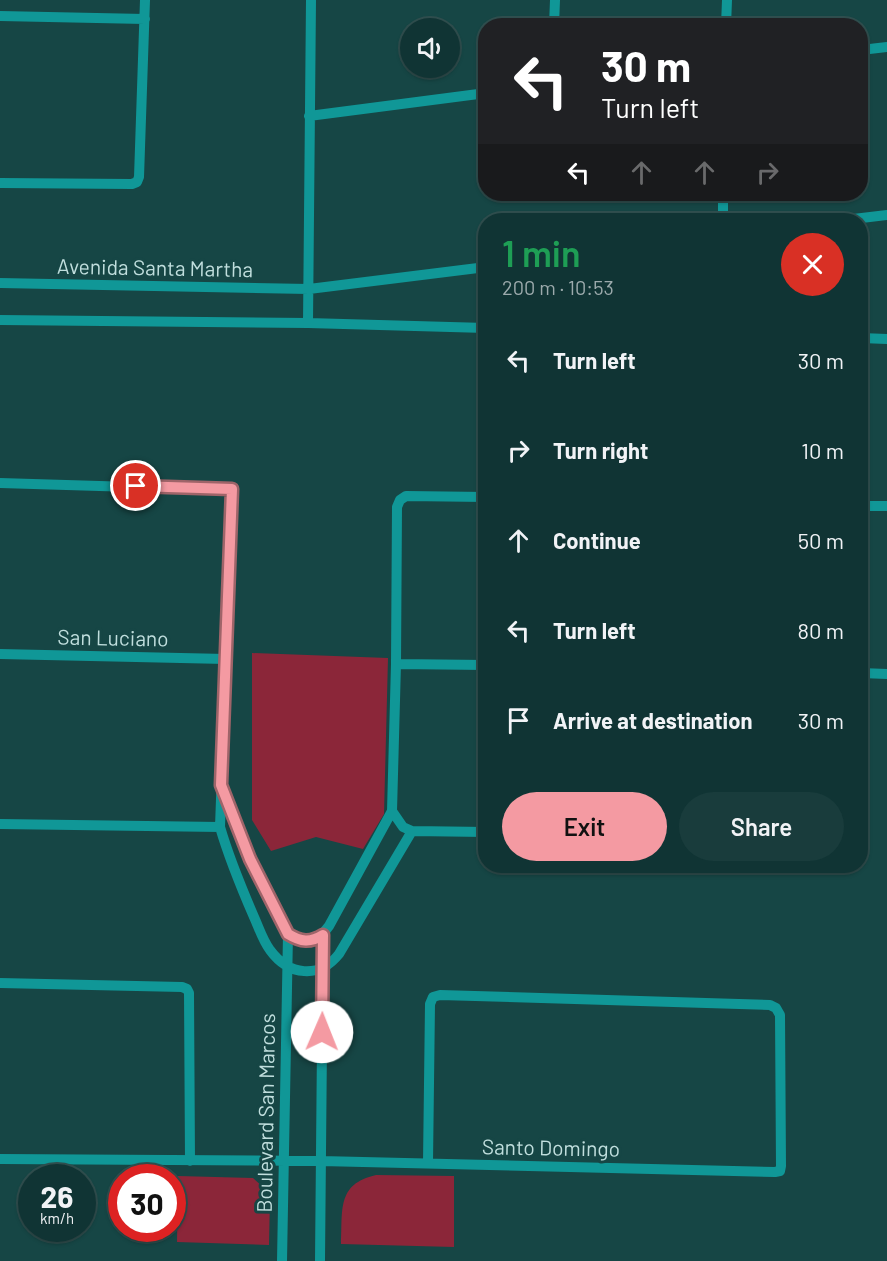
<!DOCTYPE html>
<html lang="en">
<head>
<meta charset="utf-8">
<style>
	body { margin:0; font-family:Barlow,sans-serif; background:#193c3c; color:#f1f3f6; height:100vh; display:flex; flex-direction:column; font-size:22px; white-space:nowrap }
	* { box-sizing:border-box; margin:0 }
	p { font-size:20px; color:#9caaac }
	.icon { flex:none; width:33px; height:33px; fill:none; stroke:currentColor; stroke-width:2; stroke-linecap:round; stroke-linejoin:round }
	.map { position:relative; flex:1; overflow:hidden }
	.details { position:absolute; left:478px; top:213px; width:390px; height:660px; display:flex; flex-direction:column; background:#103434; border-radius:24px; box-shadow:0 2px 4px #0004,0 0 0 2px #304f4f }
	.details>* { flex:none }
	.hud { position:absolute; left:478px; top:18px; width:390px; height:183px; border-radius:24px; box-shadow:0 2px 4px #0004,0 0 0 2px #304f4f; background:#202124; color:#fff; overflow:hidden }
	.tools { position:absolute; left:400px; top:18px; display:grid; gap:12px }
	.tools a { display:grid; place-items:center; width:60px; height:60px; border-radius:50%; background:#103434; box-shadow:0 2px 4px #0004,0 0 0 2px #304f4f; font-size:30px }
	.speed { position:absolute; left:18px; top:1164px; display:flex; gap:12px; font-size:30px; font-weight:700; text-align:center }
	.speed>* { display:grid; place-content:center; width:78px; height:78px; border-radius:50%; background:#103434; box-shadow:0 2px 4px #0004,0 0 0 2px #304f4f; line-height:1 }
	.speed small { font-size:15px; font-weight:400 }
	.speed .limit { border:9px solid #d22; background:#fff; color:#111 }
	.pin { position:absolute; display:grid; place-items:center; width:51px; height:51px; color:#fff; margin:-26px; border:3px solid #fff; border-radius:50%; box-shadow:0 2px 6px #0007 }
	.me { position:absolute; width:66px; margin:-33px; rotate:1deg; stroke-linejoin:round; filter:drop-shadow(0 0 4px #0008) }
	.turn { display:flex; align-items:center; gap:21px; height:126px; padding:0 24px; font-size:27px }
	.turn .icon { width:78px; height:78px; stroke-width:2.5 }
	.turn b { display:block; font-size:42px; line-height:51px }
	.lanes { display:flex; align-items:center; height:57px; padding:0 24px; background:#0003; justify-content:center; gap:30px; direction:ltr }
	.lanes .off { opacity:.35 }
	.round { display:grid; place-items:center; flex:none; width:63px; height:63px; border-radius:32px; background:#193c3c }
	.headline { display:flex; align-items:center; justify-content:space-between; height:102px; padding:0 24px }
	h1 { font-size:36px; font-weight:600; line-height:45px; color:#1e9e55 }
	.button { display:flex; gap:12px; margin-top:auto; padding:12px 24px }
	.button a { flex:1; height:69px; border-radius:36px; background:#f49aa2; color:#111; font-size:24px; font-weight:600; line-height:69px; text-align:center }
	.button a+a { background:#193c3c; color:#f1f3f6 }
	ul { padding:0; list-style:none }
	li { display:flex; align-items:center; gap:18px; height:90px; padding:0 24px }
	li div { flex:1 }
	li b { display:block; font-size:22px }
	li em { font-style:normal }
	.map>svg:first-child { display:block }
</style>
</head>
<body>
<div class="map">
<svg width="887" height="1261" viewBox="0 0 887 1261">
	<rect width="100%" height="100%" fill="#164645"/>
	<path fill="#8b2639" d="M252,653L388,658L384,814L363,849L316,837L271,851L252,820Z
		M376,1175L454,1176V1247L341,1244C343,1211 336,1184 376,1175Z
		M178,1176L253,1178L263,1187L270,1197L269,1245L177,1242Z"/>
	<g fill="none" stroke-linecap="round" stroke-linejoin="round">
		<path stroke="#109797" stroke-width="10" d="M0,16L145,19
			M554,26L555,0
			M726,26L727,0
			M861,50L887,47
			M309,116L486,93
			M0,183L132,184L137,182L139,177L145,0
			M723,220V194
			M845,220L887,215
			M0,283L309,289L486,267
			M0,320L308,323L486,328
			M308,323L311,0
			M861,338L887,339
			M0,483L232,490L220,827C229,858 241,887 254,917C259,928 263,941 270,950C289,976 319,979 339,954L412,831
			M486,497L406,496L400,500L397,507L396,664L392,811L403,827L412,831L486,832
			M861,506H887
			M0,654L226,659
			M396,664L486,665
			M861,673L887,674
			M223,789L250,859L282,925C296,945 314,947 329,926L392,811
			M0,824L220,827
			M0,983L182,987L187,989L189,993L190,1161
			M0,1159L321,1161L775,1172L780,1171L781,1166L780,1015L776,1008L770,1005L440,995L433,997L430,1004L428,1163
			M282,1261L288,934
			M320,1261L323,935"/>
	</g>
	<g fill="none" stroke-linecap="round" stroke-linejoin="round">
		<defs>
			<path id="route" d="M136,486L232,489L221,785L250,859L288,934C301,942 310,943 323,935L322,1032"/>
		</defs>
		<use href="#route" stroke="#9f6469" stroke-width="15"/>
		<use href="#route" stroke="#f49aa2" stroke-width="10"/>
	</g>
	<g text-anchor="middle" dominant-baseline="central" stroke-width="6" stroke-linejoin="round" paint-order="stroke">
		<g font-size="21" fill="#c0dedd" stroke="#164645">
			<text transform="translate(155 267) rotate(1)">Avenida Santa Martha</text>
			<text transform="translate(113 637) rotate(1)">San Luciano</text>
			<text transform="translate(265 1113) rotate(-89)">Boulevard San Marcos</text>
			<text transform="translate(551 1147) rotate(1)">Santo Domingo</text>
		</g>
	</g>
</svg>
<div class="tools">
<a><svg class="icon" aria-label="sound" viewBox="0 0 24 24"><path d="M4 9h4l5-4v14l-5-4H4zM17 9q2 3 0 6"/></svg></a>
</div>
<div class="speed"><div>26<small>km/h</small></div><div class="limit">30</div></div>
<div class="pin" style="left:136px;top:486px;background:#d93025"><svg class="icon" aria-label="arrive" viewBox="0 0 24 24"><path d="M6 21V4h12l-3 4 3 4H6"/></svg></div>
<svg class="me" style="left:322px;top:1032px" viewBox="-20 -20 40 40"><circle r="19" fill="#fff"/><path d="M0-13L10 11 0 6-10 11z" fill="#f49aa2"/></svg>
<div class="hud">
<div class="turn"><svg class="icon" aria-label="left" viewBox="0 0 24 24"><path d="M17 20v-9H6M10 6l-5 5 5 5"/></svg><div><b>30 m</b>Turn left</div></div>
<div class="lanes"><svg class="icon" aria-label="left" viewBox="0 0 24 24"><path d="M17 20v-9H6M10 6l-5 5 5 5"/></svg><svg class="icon off" aria-label="ahead" viewBox="0 0 24 24"><path d="M12 20V5M6 11l6-6 6 6"/></svg><svg class="icon off" aria-label="ahead" viewBox="0 0 24 24"><path d="M12 20V5M6 11l6-6 6 6"/></svg><svg class="icon off" aria-label="right" viewBox="0 0 24 24"><path d="M7 20v-9h11M14 6l5 5-5 5"/></svg></div>
</div>
<section class="details">
<div class="headline"><div><h1>1 min</h1><p>200 m · 10:53</p></div><a class="round" style="background:#d93025;color:#fff"><svg class="icon" aria-label="close" viewBox="0 0 24 24"><path d="M6 6l12 12M18 6L6 18"/></svg></a></div>
<ul>
<li><svg class="icon" aria-label="left" viewBox="0 0 24 24"><path d="M17 20v-9H6M10 6l-5 5 5 5"/></svg><div><b>Turn left</b></div><em>30 m</em></li>
<li><svg class="icon" aria-label="right" viewBox="0 0 24 24"><path d="M7 20v-9h11M14 6l5 5-5 5"/></svg><div><b>Turn right</b></div><em>10 m</em></li>
<li><svg class="icon" aria-label="ahead" viewBox="0 0 24 24"><path d="M12 20V5M6 11l6-6 6 6"/></svg><div><b>Continue</b></div><em>50 m</em></li>
<li><svg class="icon" aria-label="left" viewBox="0 0 24 24"><path d="M17 20v-9H6M10 6l-5 5 5 5"/></svg><div><b>Turn left</b></div><em>80 m</em></li>
<li><svg class="icon" aria-label="arrive" viewBox="0 0 24 24"><path d="M6 21V4h12l-3 4 3 4H6"/></svg><div><b>Arrive at destination</b></div><em>30 m</em></li>
</ul>
<div class="button"><a>Exit</a><a>Share</a></div>
</section>
</div>
</body>
</html>
